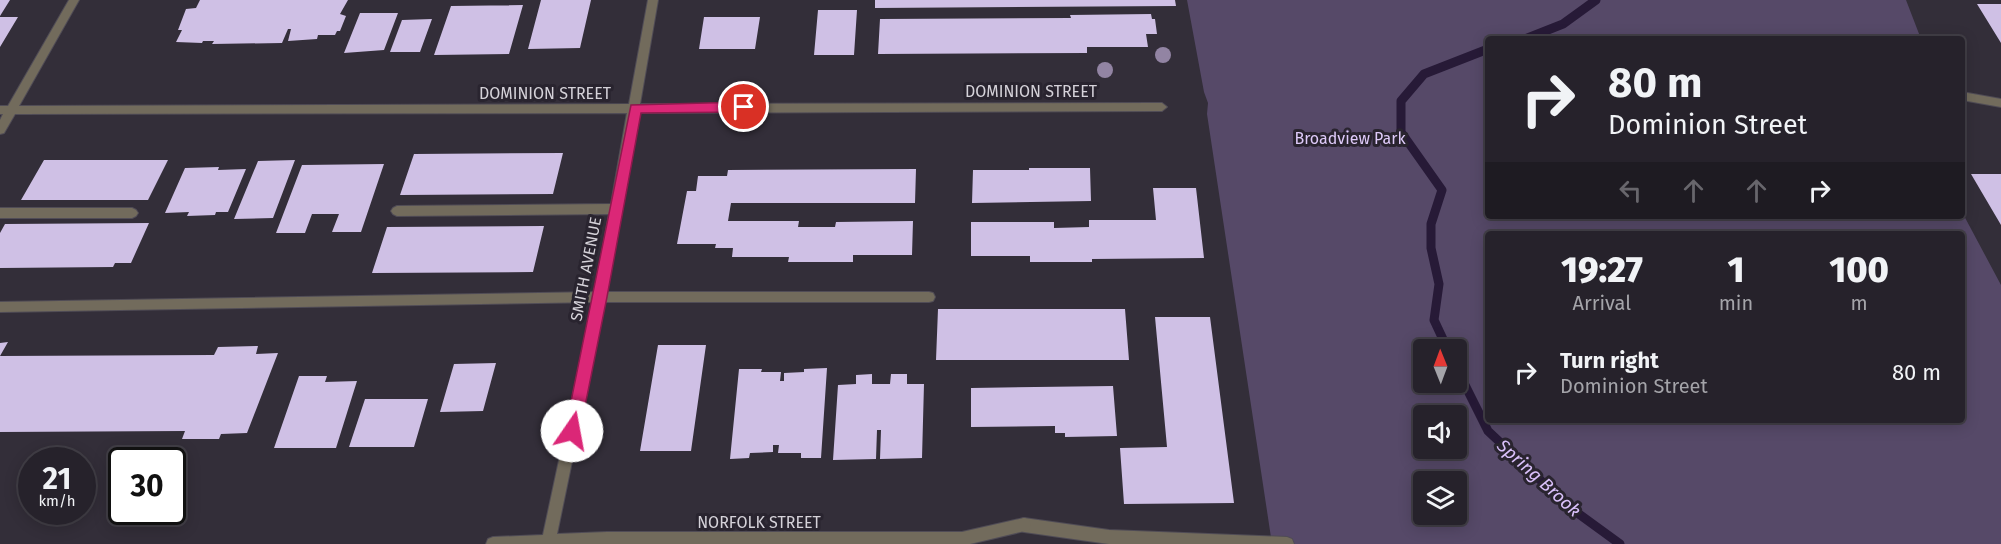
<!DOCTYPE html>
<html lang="en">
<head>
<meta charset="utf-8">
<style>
	body { margin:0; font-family:"Fira Sans",sans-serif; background:#322f37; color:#f1f3f6; height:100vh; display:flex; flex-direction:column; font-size:22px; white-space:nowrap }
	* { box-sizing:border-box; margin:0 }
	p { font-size:20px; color:#a4a4a9 }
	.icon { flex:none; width:33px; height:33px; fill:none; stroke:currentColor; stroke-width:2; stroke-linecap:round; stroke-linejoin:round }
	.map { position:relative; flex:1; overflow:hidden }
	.drawer { position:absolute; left:1485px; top:231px; width:480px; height:192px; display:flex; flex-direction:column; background:#26222b; border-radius:6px; box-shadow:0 3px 15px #0003,0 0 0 2px #423f47 }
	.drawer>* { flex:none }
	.top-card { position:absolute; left:1485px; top:36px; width:480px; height:183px; border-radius:6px; box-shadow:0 3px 15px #0003,0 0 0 2px #423f47; background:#26222b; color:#f1f3f6; overflow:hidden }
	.needle { width:39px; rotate:359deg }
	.buttons { position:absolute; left:1413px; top:339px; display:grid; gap:12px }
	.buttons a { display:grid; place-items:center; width:54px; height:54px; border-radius:6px; background:#26222b; box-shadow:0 3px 15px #0003,0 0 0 2px #423f47; font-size:30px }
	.speed { position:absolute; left:18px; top:447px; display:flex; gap:12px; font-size:30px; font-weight:700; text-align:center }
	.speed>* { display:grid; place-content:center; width:78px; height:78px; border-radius:50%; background:#26222b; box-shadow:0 3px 15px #0003,0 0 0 2px #423f47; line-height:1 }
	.speed small { font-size:15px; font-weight:400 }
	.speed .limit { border:3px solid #111; border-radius:9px; background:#fff; color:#111 }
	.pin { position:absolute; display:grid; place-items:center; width:51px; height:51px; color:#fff; margin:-26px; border:3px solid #fff; border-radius:50%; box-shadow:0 2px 6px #0007 }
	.me { position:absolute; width:66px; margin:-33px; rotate:12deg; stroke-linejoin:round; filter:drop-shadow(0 0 4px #0008) }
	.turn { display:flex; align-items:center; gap:21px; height:126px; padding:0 24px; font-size:27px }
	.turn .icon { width:78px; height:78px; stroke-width:2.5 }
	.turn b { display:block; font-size:42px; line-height:51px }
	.lanes { display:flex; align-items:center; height:57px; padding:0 24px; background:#0003; justify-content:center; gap:30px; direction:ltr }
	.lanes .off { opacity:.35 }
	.eta { display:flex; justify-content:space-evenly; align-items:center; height:102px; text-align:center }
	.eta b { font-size:36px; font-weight:800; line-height:42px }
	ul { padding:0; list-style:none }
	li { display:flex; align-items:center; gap:18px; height:78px; padding:0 24px }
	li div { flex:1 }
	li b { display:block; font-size:22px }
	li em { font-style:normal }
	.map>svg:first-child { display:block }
</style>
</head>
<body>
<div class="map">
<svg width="2001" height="544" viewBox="0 0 2001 544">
	<rect width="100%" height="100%" fill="#332e39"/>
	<path fill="#564968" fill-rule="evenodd" d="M1187,0H1906L1921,39H1488V216H1962V212L2001,285V544H1272L1207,114L1208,103L1204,92ZM1488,234H1962V420H1488ZM1424,350H1456V382H1424ZM1424,416H1456V448H1424ZM1424,482H1456V514H1424Z"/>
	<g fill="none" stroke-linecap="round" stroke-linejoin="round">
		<path stroke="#271a37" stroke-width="9" d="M1525,39L1563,24L1596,0
			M1448,350L1434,320L1439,284L1431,248V224L1442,190L1401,132V101L1424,74L1488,49
			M1456,367L1488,431L1568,506L1620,544"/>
	</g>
	<path fill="#cfc0e5" d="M0,0H10L0,16Z
		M200,0H348L340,14L346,16L340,31H337L335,35H318L317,39L288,41L291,29H288L282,43L212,44L214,41H203L202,43L176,42L182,30H178L186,9L196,8Z
		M541,0H591L580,48L528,49Z
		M875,0H1175L1176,6L875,8Z
		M1977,4H2001V43Z
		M523,5L509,54L434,55L451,6Z
		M818,10H857L854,55H814Z
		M360,13H398L384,50L344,53Z
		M1151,14L1152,19H1155L1157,34H1146L1148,47H1087V53L878,54L880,19L1071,18L1070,15Z
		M0,17H18L0,47Z
		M704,17H760L755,49H699Z
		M432,19L420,52H390L402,20Z
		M563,153L553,194L400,195L414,154Z
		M44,160H168L148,200H21Z
		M295,160L273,218L234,219L258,161Z
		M384,164L361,232H332L339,214H312L305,233H276L302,165Z
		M219,167L218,170L246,169L228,212H216L215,215L187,216L189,212L165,213L185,168Z
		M1029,168H1090L1091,201L972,203L973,170H1029Z
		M916,169L915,203H731L728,221H799L798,227H835L836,222L913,221L912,255H853V262H788L789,257H732L733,248H715L716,244H677L687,191H696L698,176H727L728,170Z
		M1971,174H2001V225Z
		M1153,188H1196L1204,258L1092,259V262H1030V256H971V222H1054V228L1089,227V220H1156Z
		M149,223L131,263H115L113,267L0,268V233L5,224Z
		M544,226L533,272L372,273L387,227Z
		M938,309H1125L1129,360H936Z
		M1155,317H1210L1234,503L1124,504L1120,448L1167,447Z
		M8,342L0,356L214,355L218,347L258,346L256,354L278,353L247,433L221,434L219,439H182L185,431L0,432V343Z
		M658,345H706L691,451H640Z
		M496,363L483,411L440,412L454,364Z
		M827,368L821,458H801V453H778L779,445H773V452L750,453L749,458L730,459L739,369H762L761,372H781L780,381H784V373L804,372V369Z
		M872,374V384H890L891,374H907V384H924L922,458L880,459L881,430H877L876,459L833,460L838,385L856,384V375Z
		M299,376H327L325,382L357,381L336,448H274Z
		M1113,386L1117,436L1065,437V433H1055V426L971,427V388Z
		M365,399H428L414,447H349Z"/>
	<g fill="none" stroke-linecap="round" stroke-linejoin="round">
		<defs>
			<path id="service" d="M600,292H929L933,293L935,297L933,301L929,302H600L0,312V302Z
				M1024,518L1109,530L1287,537L1292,539L1294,544H1109L1024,532L1019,530L1017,525L1019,520Z"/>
			<path id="minor" d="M69,0H79L19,106L629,104L648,0H658L640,104L1162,103L1167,107L1162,111L638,113L606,297L557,534L607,532H962L1024,518L1029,520L1031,525L1029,530L970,544H486L488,539L493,537L543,535L594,297L609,214L397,216L393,214L391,211L393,208L397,206L611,204L627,113L15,114L4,133L0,134V120L3,114H0V106H8Z
				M1962,92L2001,99V107L1962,100Z
				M0,208H132L136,210L138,213L136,216L132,218H0Z"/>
		</defs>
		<use href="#service" stroke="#504c56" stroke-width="2"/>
		<use href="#minor" stroke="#504c56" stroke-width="2"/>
		<use href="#service" fill="#726b5c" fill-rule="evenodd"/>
		<use href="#minor" fill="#726b5c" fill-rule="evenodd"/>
	</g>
	<g fill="#9284a3">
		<circle cx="1163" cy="55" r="8"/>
		<circle cx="1105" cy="70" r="8"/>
	</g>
	<path fill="#db2777" stroke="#8e194d" stroke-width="1.5" d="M744,102L750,107L744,112L641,113L607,297L580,431L577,436L572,438L567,436L565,431L631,105Z"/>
	<g text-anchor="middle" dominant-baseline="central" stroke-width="6" stroke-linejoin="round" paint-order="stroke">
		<g font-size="16" fill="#d5d2d9" stroke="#29242f">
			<text x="1031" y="91">DOMINION STREET</text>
			<text x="545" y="93">DOMINION STREET</text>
			<text transform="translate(586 269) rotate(-79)">SMITH AVENUE</text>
			<text x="759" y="522">NORFOLK STREET</text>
		</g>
		<g font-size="16" fill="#dfcbfa" stroke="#29242f">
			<text x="1350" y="138">Broadview Park</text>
		</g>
		<g font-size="18" font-style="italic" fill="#d9c0fa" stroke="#29242f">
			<text transform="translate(1539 478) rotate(42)">Spring Brook</text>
		</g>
	</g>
</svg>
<div class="buttons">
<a><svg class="needle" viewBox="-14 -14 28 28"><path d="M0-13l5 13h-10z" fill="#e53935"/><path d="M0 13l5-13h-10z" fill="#a4a4a9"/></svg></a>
<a><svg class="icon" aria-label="sound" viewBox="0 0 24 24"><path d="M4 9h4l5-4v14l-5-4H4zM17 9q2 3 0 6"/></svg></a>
<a><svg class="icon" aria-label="layers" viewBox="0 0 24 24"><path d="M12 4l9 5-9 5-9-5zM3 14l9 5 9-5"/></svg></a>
</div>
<div class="speed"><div>21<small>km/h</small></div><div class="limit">30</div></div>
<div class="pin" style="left:744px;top:107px;background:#d93025"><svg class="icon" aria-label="arrive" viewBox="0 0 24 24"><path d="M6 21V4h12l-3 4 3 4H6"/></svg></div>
<svg class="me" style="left:572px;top:431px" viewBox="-20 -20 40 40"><circle r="19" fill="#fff"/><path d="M0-13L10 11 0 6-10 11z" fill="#db2777"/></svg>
<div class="top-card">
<div class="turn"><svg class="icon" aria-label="right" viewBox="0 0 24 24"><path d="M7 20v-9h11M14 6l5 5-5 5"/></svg><div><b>80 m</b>Dominion Street</div></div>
<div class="lanes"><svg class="icon off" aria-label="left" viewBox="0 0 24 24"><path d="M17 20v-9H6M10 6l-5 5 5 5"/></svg><svg class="icon off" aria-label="ahead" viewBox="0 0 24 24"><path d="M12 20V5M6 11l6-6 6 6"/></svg><svg class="icon off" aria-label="ahead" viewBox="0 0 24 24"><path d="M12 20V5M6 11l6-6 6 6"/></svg><svg class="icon" aria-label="right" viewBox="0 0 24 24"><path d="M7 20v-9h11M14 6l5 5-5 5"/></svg></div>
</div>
<section class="drawer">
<div class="eta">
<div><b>19:27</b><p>Arrival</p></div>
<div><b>1</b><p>min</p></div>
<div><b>100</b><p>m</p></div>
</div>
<ul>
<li><svg class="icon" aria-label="right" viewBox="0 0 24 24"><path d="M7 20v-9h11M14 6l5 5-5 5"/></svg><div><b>Turn right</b><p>Dominion Street</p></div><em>80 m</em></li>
</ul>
</section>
</div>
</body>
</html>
